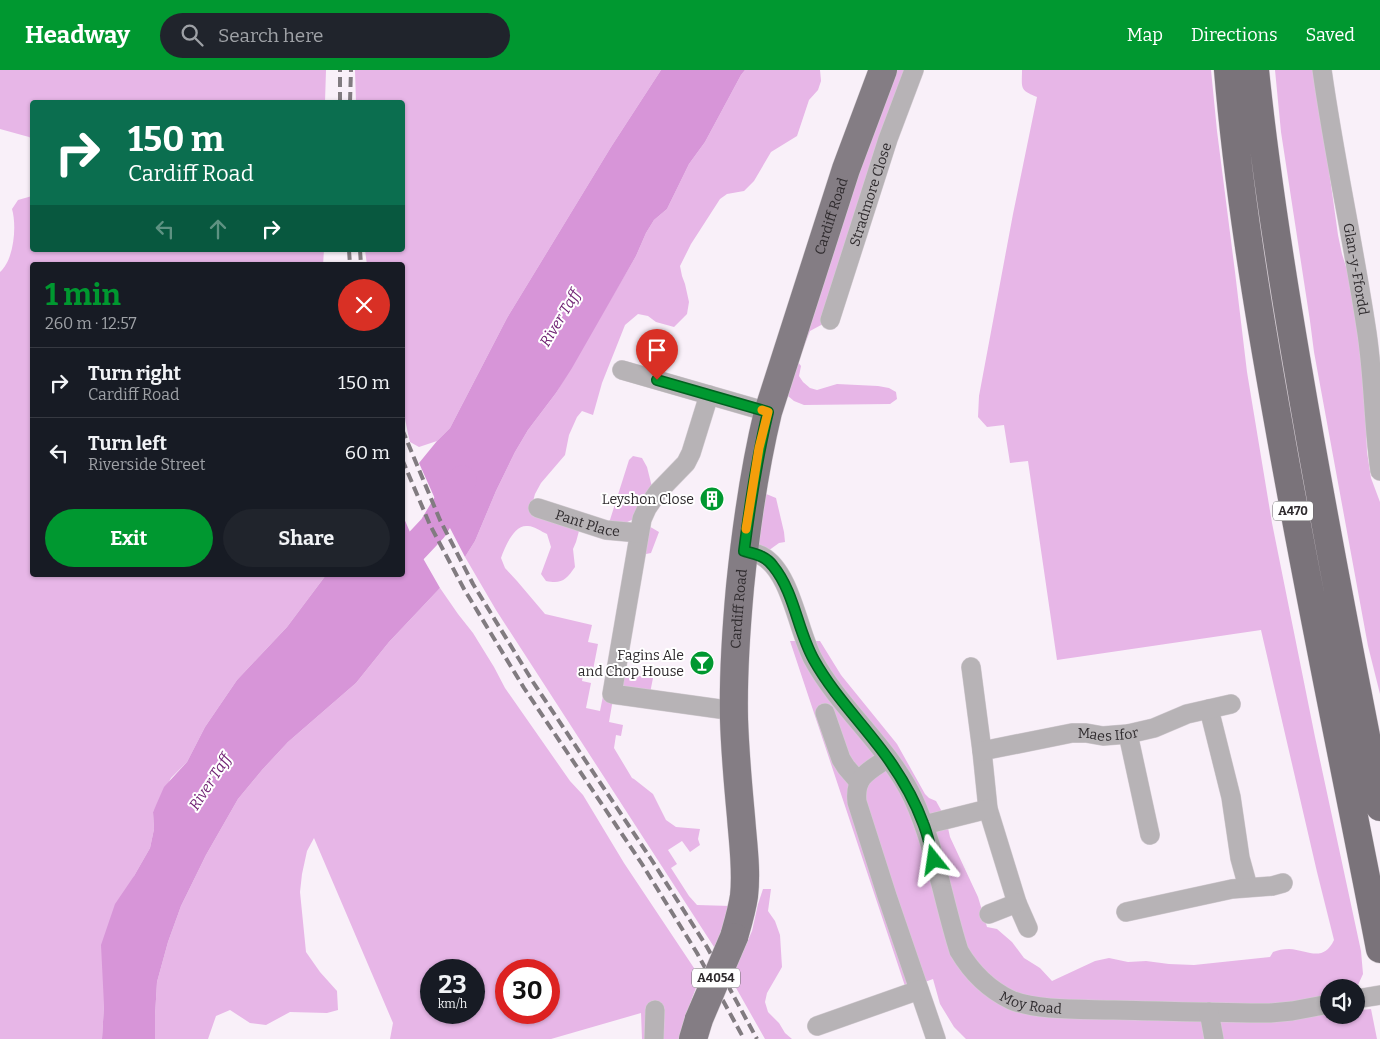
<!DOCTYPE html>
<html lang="en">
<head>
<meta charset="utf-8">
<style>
	body { margin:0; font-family:Bitter,serif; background:#20242c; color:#f1f3f6; height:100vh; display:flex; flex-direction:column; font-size:19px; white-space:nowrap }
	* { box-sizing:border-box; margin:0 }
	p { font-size:16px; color:#9ea1a6 }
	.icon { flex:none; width:28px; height:28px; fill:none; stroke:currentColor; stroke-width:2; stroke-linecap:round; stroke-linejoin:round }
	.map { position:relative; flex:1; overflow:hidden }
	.panel { position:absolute; left:30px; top:192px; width:375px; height:315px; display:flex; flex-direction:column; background:#171b24; border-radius:5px; box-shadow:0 1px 4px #0004 }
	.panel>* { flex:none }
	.hud { position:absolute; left:30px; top:30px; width:375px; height:152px; border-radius:5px; box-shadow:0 1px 4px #0004; background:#0b6e4f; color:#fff; overflow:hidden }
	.controls { position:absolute; left:1320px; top:909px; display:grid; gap:10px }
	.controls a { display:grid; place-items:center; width:45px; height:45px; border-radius:50%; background:#171b24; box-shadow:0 1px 4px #0004; font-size:25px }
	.speed { position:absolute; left:420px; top:889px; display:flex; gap:10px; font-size:25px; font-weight:700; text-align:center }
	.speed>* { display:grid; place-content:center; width:65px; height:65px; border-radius:50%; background:#171b24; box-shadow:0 1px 4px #0004; line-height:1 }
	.speed small { font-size:12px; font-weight:400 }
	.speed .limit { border:8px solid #d22; background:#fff; color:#111 }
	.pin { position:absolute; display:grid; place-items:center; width:42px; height:42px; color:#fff; margin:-51px -21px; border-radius:50% 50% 50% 0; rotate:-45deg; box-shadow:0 0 5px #0007 }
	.pin .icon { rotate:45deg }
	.me { position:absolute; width:55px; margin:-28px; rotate:345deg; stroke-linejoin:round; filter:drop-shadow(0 0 4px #0008) }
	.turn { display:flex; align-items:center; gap:18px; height:105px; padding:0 15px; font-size:22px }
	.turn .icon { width:65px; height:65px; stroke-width:2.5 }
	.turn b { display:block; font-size:35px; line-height:42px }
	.lanes { display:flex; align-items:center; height:48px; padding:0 15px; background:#0003; justify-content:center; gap:25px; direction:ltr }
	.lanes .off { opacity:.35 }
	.round { display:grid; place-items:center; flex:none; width:52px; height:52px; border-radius:26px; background:#20242c }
	.summary { display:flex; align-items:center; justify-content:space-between; height:85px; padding:0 15px }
	h1 { font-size:30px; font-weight:700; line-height:38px; color:#009830 }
	.primary-button { display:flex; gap:10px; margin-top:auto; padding:10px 15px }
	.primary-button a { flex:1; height:58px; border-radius:30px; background:#009830; color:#fff; font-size:20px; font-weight:700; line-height:58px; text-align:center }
	.primary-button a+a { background:#20242c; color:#f1f3f6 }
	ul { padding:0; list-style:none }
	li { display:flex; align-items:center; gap:15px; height:70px; padding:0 15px; border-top:1px solid #363941 }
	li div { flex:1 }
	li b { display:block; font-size:19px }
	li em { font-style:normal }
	header { display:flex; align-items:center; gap:30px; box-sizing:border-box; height:70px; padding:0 25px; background:#009830; color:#fff }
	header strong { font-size:24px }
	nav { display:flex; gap:28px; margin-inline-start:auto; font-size:18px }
	.search { width:350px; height:45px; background:#20242c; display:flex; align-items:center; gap:12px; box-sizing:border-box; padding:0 18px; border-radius:28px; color:#9ea1a6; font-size:19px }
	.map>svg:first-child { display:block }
</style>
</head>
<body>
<header>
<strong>Headway</strong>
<div class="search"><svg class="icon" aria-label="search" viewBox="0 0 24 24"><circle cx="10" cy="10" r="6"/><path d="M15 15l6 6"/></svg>Search here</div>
<nav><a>Map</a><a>Directions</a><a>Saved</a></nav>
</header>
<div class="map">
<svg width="1380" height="969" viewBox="0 0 1380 969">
	<rect width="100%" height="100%" fill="#f9f0f9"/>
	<path fill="#e7b6e7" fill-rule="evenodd" d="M0,0H326L325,32H32V69L29,67L0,59Z
		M355,0H661L611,77L507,248L450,358L437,371L419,377L410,372C407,362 406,351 403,340L402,195H367L365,180H402V32H356Z
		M745,0H820L821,11L818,20L809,30L797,66L771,82L754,111L744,121L727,124L720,129L691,174L680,196L682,206L685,214L689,232L687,244L674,257L656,252L648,246L638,244L625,255L602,313L593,345L582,341L577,347L569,365L565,385L541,413L535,424L532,435L561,455L579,461L576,472L573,479L575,497C566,510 562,514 546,511L541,504L551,477L547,464C542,462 534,456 528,456C514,454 505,477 501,488L505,498L517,511L545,544L592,555L588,572L598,574L593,600L584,599L582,611L591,613L586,638L600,641L603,626L613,629L609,652L623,655L621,666L616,665L614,678L632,708L634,709L653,724L666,750L676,757L700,759L698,769L700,775L690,782L682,771L668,780L677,794L671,798L689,826L697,835L731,836L716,880L496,540L465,487L475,471L496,421L515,382L528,360L556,323L636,186L646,163L654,150L667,139L689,94L705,72L741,5Z
		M883,0H914L823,254L810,261L798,292L801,296L799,306L803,312L810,318L817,320L837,314L878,316L889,318L896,322L897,329L890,334L804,335L794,331L788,326Z
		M1022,0H1211L1217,61L1235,202L1247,302L1272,453L1315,667L1361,881L1363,904L1358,915L1362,940L1371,939L1377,969H966L954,957L940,934L933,909L906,919L790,571H820L841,605L897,674L925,724L929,728L936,731L946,749L950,767L978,827L987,857L997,859L1012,872L1024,888L1040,898L1052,911L1095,891L1109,888L1128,892L1146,891L1169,894L1194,895L1270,887L1273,882C1278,880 1283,879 1289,879C1308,880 1323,893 1334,870L1317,802L1261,560L1057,590L1028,391L1010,393L1004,355L987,357L978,347L979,326L1013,144L1037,27C1019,20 1022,18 1022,0ZM1329,918H1356V945H1329Z
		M1275,0H1315L1338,165L1342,184L1354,222L1364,305L1367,382L1371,408L1380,432V624L1368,576L1314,282L1310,251L1281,62Z
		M32,126V180H324L323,195H32V505H326L287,557L237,610L205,657L187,692L171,708L153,742L154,759L150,778L134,806L104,935L102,969H0V202C14,190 17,156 12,139L18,130Z
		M633,386L642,388L647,397L652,417L634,449L625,453H609L629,390Z
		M752,418L776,428L784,462L785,472L779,473L761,486L743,481Z
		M647,455L659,462L651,483L646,484L640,478Z
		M440,518L458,544L473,563L494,597L505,618L570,711L583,725L624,793L700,907C692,928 685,947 680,969H642L641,943L551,969H390L393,953L314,768L307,781L302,804L300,822L306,882L320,902L337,921L338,940L327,943L290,942L266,955L250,953L230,940L216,946L208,969H155V946L157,912L168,872L181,836L206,785L238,729L262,700L288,672L356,613L389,572ZM431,900H474V942H431ZM506,900H549V942H506Z
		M621,603L653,608L650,623L618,618Z
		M763,819H771L768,841L775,851L780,865L782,897L767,923L765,932L768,942L779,953L785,963L792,969H765L731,909L752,861L758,834Z"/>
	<path fill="#d795d8" d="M661,0H745L741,5L705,72L689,94L667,139L654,150L646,163L636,186L572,298L556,323L528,360L515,382L496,421L475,471L465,487L436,431L419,393L437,371L450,358L507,248L611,77Z
		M403,446L416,476L440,518L389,572L356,613L288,672L262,700L238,729L206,785L181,836L168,872L157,912L155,946V969H102L104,935L101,875L115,834L134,806L150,778L154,759L153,742L164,717L187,692L205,657L237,610L287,557L326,505H402Z"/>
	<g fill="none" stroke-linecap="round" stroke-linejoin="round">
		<path stroke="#d795d8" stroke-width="29" d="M402,491L433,458L462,410"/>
		<defs>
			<g id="minor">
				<path id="s1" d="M1322,0C1334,86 1353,171 1366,257C1374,305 1373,353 1380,401"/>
				<path id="s2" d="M830,250L888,69L914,0"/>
				<path d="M622,300L768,342"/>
				<path d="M709,325L691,383L686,393L658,422L647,438L642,449L612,624L734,641"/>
				<path id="s3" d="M538,438L606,460L639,463"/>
				<path id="s4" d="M743,481C749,482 756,483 762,486C791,502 798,561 813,589C840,639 889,677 913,728C935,776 943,831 959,881C972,903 988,919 1011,930C1037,941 1084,939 1114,940C1166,941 1218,943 1270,943L1292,941L1329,934"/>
				<path d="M971,597L982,681L988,739L1017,833L1028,858"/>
				<path d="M1209,639L1231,727L1240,788L1248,817"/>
				<path d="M825,643L841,689L846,697L859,712"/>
				<path d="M1128,664L1150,765"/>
				<path id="s5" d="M982,681L1072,663H1086L1103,666L1128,664L1154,658L1187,644L1231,634"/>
				<path d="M888,688C869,701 854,706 857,732L887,826L936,969"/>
				<path d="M924,755L988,739"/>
				<path d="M1126,842L1232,819L1272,816L1283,813"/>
				<path d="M989,844L1017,833"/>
				<path d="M1356,929L1380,925"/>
				<path d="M1209,942L1214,969"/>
				<path d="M817,956L919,920"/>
				<path d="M654,969L655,940"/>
			</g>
			<g id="primary">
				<path id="s6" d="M734,867C738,853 742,840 744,826C747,800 743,774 741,747C738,715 735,682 734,649C733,605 736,561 740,517C746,458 754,400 768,342L846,99L883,0"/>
				<path d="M693,969L699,949"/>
			</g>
			<path id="trunk" d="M1228,0C1238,118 1257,234 1278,351C1309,528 1346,703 1380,879
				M1255,0C1265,100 1281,200 1298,299C1323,446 1351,591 1380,737"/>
		</defs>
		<use href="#minor" stroke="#d5cdd4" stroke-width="20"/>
		<use href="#primary" stroke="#d5cdd4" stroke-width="29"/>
		<use href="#trunk" stroke="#d5cdd4" stroke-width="29"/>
		<use href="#minor" stroke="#b7b3b6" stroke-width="19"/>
		<use href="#primary" stroke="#847d84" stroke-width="28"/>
		<use href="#trunk" stroke="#7a737a" stroke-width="28"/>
		<path stroke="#817b80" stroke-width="4" stroke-dasharray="10 5" stroke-linecap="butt" d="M340,32V0
			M350,32L351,0
			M349,180L350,195
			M360,180L361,195
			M402,359L440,450L473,514L533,612L651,789L707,877L757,969
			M402,389L430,455L464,519L524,618L642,794L697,883L744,969"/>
		<defs>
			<path id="primary-bridge" d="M699,949L734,867"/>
		</defs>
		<use href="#primary-bridge" stroke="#d5cdd4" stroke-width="29" stroke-linecap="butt"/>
		<use href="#primary-bridge" stroke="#847d84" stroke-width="28"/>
	</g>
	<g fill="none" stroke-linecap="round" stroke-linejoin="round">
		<defs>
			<path id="route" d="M657,310L768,342C757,388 750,434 744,481C755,484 766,486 773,496C795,523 797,560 814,590C834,626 865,656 889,690C903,710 915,731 923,753C928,765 930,778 934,790"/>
		</defs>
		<use href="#route" stroke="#00631f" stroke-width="12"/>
		<use href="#route" stroke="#009830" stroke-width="9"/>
		<path stroke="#f59e0b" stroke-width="9" d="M746,459L759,378L768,342L762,340"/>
	</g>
	<defs>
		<symbol id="building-disc" viewBox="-11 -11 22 22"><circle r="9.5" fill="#009830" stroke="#fff"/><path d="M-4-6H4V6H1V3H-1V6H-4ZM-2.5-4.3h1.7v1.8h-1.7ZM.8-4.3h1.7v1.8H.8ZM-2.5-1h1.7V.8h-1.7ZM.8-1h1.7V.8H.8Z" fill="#fff"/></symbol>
		<symbol id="bar-disc" viewBox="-11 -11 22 22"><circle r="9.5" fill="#009830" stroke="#fff"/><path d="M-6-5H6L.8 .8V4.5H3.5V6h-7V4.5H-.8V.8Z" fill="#fff"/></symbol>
	</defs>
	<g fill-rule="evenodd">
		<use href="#building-disc" x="698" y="415" width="28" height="28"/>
		<use href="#bar-disc" x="688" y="579" width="28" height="28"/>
	</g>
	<g text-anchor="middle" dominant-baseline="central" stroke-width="4" stroke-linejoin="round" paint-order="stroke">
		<g fill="#fff" stroke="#6d6b6d" stroke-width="1">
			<rect x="1273" y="431.5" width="40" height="19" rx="4"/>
			<rect x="692" y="898.5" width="48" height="19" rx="4"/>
		</g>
		<g font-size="12" font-weight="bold" fill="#2f2b2e">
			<text x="1293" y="441">A470</text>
			<text x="716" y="908">A4054</text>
		</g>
		<g font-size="14" fill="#2f2b2e" stroke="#fff">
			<text stroke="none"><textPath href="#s2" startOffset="132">Stradmore Close</textPath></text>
			<text stroke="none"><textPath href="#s6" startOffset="735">Cardiff Road</textPath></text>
			<text stroke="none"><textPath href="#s1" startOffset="202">Glan-y-Ffordd</textPath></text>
			<text stroke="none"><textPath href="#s3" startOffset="52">Pant Place</textPath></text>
			<text stroke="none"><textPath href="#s6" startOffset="330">Cardiff Road</textPath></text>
			<text stroke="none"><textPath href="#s5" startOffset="128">Maes Ifor</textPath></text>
			<text stroke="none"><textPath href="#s4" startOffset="561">Moy Road</textPath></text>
		</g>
		<g font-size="14" fill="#2f2b2e" stroke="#fff" text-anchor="end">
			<text x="694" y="429">Leyshon Close</text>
			<text x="684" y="585">Fagins Ale<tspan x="684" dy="16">and Chop House</tspan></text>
		</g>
		<g font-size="15" font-style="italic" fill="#702273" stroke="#fff">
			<text transform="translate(560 248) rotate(-59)">River Taff</text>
			<text transform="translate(210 712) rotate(-57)">River Taff</text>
		</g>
	</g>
</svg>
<div class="controls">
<a><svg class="icon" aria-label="sound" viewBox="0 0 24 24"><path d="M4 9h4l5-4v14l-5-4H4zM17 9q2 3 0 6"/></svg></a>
</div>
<div class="speed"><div>23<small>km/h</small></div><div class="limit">30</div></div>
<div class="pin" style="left:657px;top:310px;background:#d93025"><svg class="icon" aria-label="arrive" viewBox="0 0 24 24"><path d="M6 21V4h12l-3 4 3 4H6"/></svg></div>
<svg class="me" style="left:934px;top:790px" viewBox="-20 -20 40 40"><path d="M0-17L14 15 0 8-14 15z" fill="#009830" stroke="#fff" stroke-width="4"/></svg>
<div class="hud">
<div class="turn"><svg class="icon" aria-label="right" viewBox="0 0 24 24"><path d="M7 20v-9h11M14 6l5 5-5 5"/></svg><div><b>150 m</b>Cardiff Road</div></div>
<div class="lanes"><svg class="icon off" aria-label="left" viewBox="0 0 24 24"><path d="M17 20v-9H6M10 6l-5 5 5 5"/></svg><svg class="icon off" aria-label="ahead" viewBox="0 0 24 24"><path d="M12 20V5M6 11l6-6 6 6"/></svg><svg class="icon" aria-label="right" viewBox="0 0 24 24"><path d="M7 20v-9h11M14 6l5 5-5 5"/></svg></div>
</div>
<section class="panel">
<div class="summary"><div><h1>1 min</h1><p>260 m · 12:57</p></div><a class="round" style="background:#d93025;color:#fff"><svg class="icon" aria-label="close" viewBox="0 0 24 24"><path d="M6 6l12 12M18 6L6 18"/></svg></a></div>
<ul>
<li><svg class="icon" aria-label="right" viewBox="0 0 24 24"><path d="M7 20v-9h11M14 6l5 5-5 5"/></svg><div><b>Turn right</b><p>Cardiff Road</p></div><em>150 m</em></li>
<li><svg class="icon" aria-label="left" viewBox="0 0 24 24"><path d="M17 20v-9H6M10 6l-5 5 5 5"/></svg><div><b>Turn left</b><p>Riverside Street</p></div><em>60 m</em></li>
</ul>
<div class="primary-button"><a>Exit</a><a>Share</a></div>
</section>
</div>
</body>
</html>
